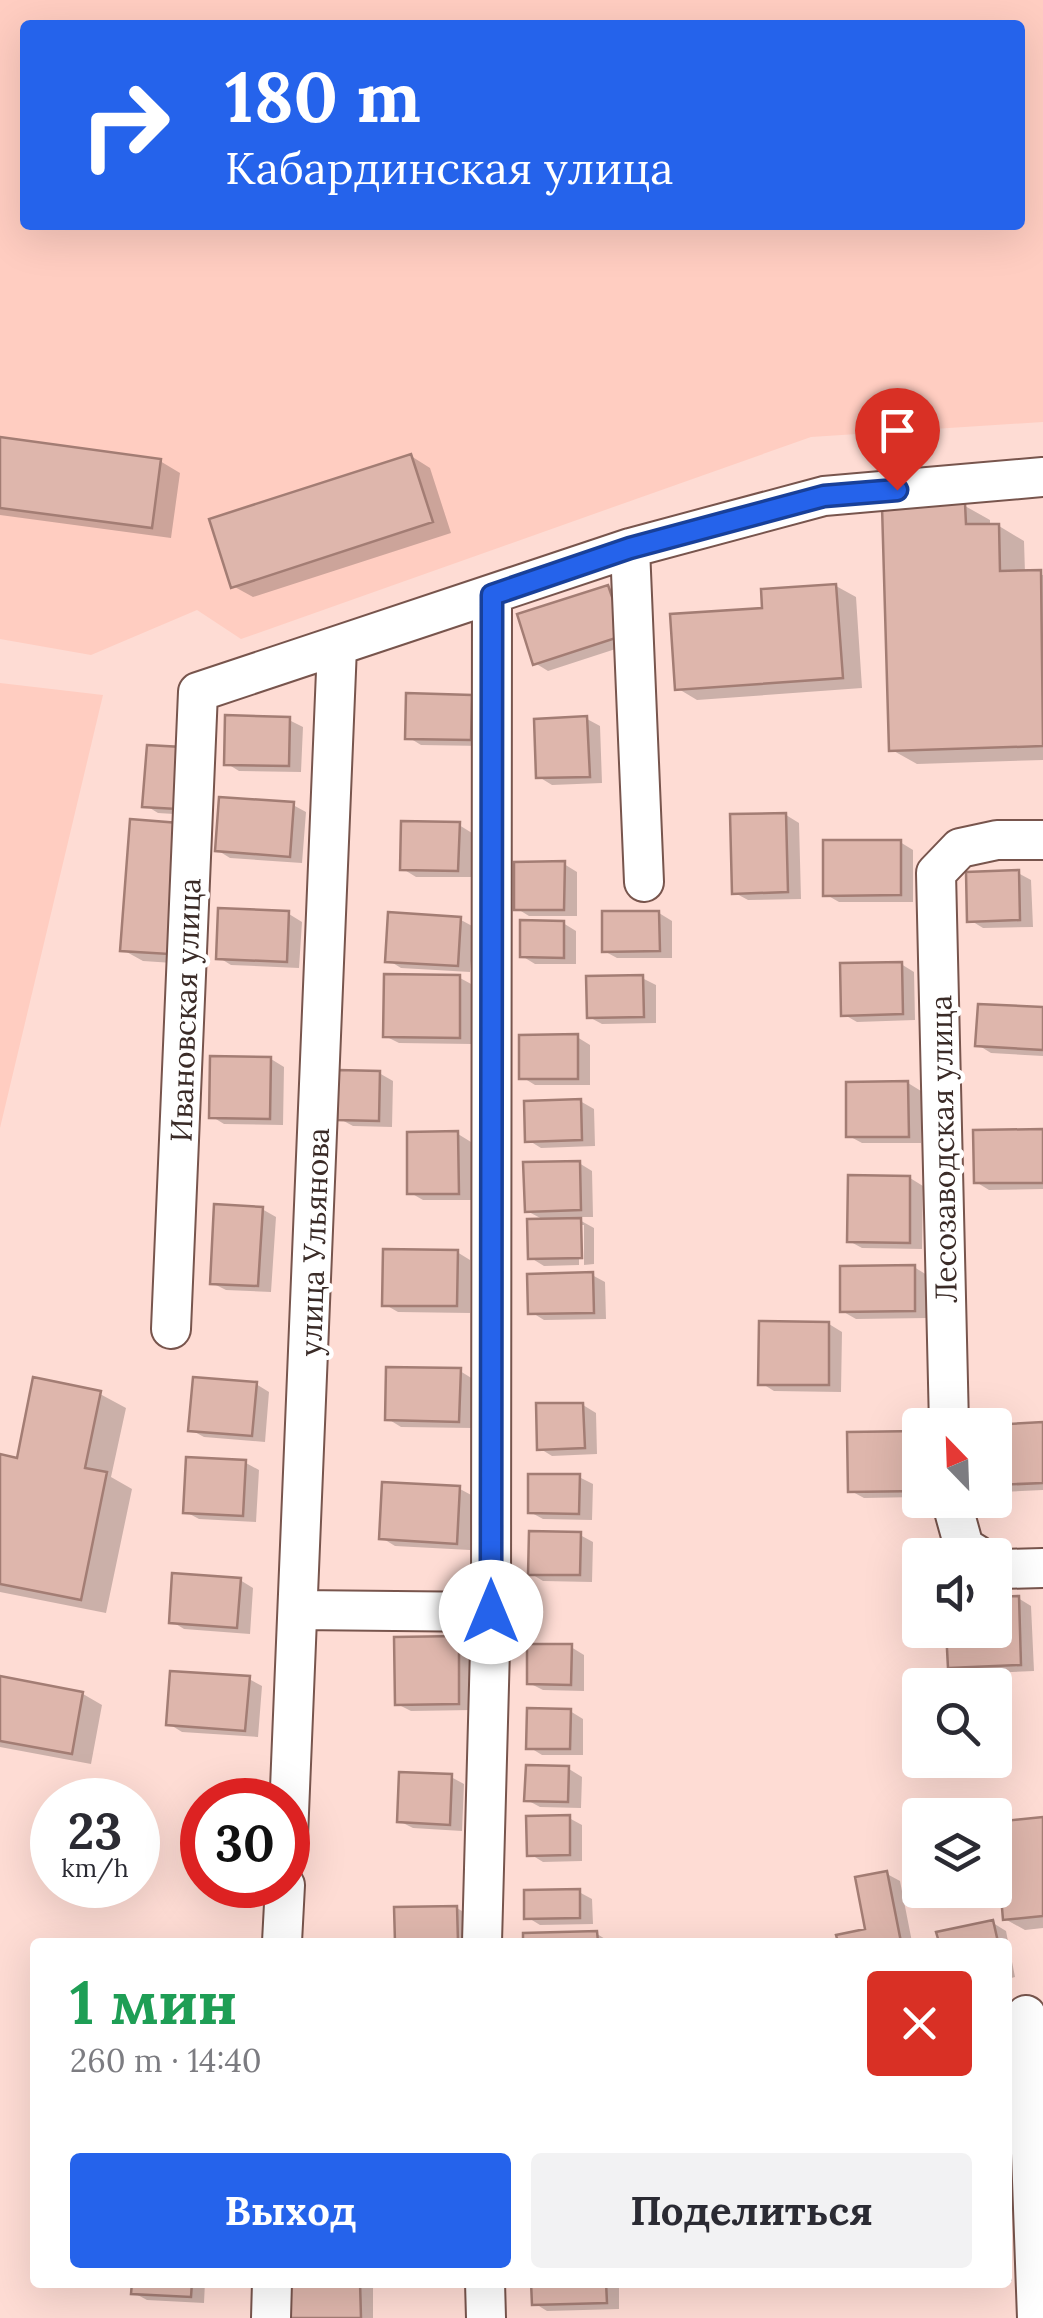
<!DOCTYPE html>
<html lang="ru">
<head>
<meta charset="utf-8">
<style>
	body { margin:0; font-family:Lora,serif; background:#f2f2f3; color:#2b2b33; height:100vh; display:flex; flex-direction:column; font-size:38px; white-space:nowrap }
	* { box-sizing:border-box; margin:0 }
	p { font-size:32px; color:#7c7c81 }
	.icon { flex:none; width:55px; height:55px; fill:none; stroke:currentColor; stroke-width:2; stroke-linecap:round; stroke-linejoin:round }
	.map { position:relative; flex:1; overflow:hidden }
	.panel { position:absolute; left:30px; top:1938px; width:982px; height:350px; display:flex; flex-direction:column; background:#fff; border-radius:10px; box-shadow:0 10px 40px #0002 }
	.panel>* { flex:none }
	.guide { position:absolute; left:20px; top:20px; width:1005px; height:210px; border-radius:10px; box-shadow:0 10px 40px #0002; background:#2563eb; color:#fff; overflow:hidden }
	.needle { width:65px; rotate:337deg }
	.controls { position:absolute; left:902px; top:1408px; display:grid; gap:20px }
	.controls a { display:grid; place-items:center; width:110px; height:110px; border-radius:10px; background:#fff; box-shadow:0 10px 40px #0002; font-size:50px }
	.speed { position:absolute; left:30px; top:1778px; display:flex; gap:20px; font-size:50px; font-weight:700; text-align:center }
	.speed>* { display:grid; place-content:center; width:130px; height:130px; border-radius:50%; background:#fff; box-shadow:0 10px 40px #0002; line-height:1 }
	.speed small { font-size:25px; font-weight:400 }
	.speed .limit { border:15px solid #d22; background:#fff; color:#111 }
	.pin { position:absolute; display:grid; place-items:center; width:85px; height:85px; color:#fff; margin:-102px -42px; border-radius:50% 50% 50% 0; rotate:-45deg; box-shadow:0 0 10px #0007 }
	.pin .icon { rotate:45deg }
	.me { position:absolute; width:110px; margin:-55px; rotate:0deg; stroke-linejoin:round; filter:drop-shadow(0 0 8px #0008) }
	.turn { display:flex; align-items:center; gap:35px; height:210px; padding:0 40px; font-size:45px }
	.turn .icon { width:130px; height:130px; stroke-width:2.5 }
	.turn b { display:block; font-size:70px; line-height:85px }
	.round { display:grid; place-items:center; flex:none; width:105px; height:105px; border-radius:10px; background:#f2f2f3 }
	.overview { display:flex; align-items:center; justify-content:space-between; height:170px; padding:0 40px }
	h1 { font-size:60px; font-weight:800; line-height:75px; color:#1e9e55 }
	.button { display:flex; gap:20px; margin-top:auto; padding:20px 40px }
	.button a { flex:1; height:115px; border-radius:10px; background:#2563eb; color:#fff; font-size:40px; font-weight:800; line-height:115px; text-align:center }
	.button a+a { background:#f2f2f3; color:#2b2b33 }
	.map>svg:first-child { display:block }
</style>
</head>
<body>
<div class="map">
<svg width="1043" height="2318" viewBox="0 0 1043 2318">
	<rect width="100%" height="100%" fill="#fedcd4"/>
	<path fill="#ffcdc1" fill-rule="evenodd" d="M0,0H1043V422L811,437L241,639L197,610L91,655L0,639ZM25,25H1020V225H25Z
		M0,683L103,695L0,1128Z"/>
	<path fill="#0003" d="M0,440L160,461L180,473L171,538L0,515Z
		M411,456L430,468L451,533L253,597L233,586Z
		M965,506L990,520V526H999L1024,541L1025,573L1043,575V760L917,764L892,750Z
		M836,586L856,597L862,688L697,700L677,688L765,610Z
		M608,587L621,595L637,642L548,671L535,663Z
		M471,697L484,705L483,746L421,745L408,737Z
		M587,719L600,726L602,783L552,785L539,777Z
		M289,720L303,727L301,772L239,771L226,763Z
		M149,748L190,815L158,813L145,805Z
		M293,805L306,812L302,863L230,858L217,850Z
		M786,815L799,823L801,899L748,900L735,893Z
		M132,822L188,964L143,961L123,950Z
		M459,825L472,833L471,877H416L403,869Z
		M900,842L913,850V902H839L825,894Z
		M564,864L577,872V916H529L516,908Z
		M1018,873L1031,880L1033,927L983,928L970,920Z
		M659,913L672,921V958H617L604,951Z
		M289,914L302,922L299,968L231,965L218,957Z
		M461,920L474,927L470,972L401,968L388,960Z
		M563,923L576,931V964H535L522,956Z
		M901,964L914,972L915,1020L857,1022L843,1014Z
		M460,978L473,985L472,1044L399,1043L385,1036Z
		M642,978L656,985V1023L602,1024L589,1017Z
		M1043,1010V1056L991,1053L978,1045Z
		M577,1037L590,1045V1085H535L522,1077Z
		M271,1059L284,1067L283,1125L224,1124L211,1116Z
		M379,1073L393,1081L392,1127L353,1126L340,1119Z
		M908,1083L921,1091V1143H862L849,1136Z
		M580,1101L594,1109L595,1146L541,1148L528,1140Z
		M1043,1132V1189L989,1190L976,1182Z
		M458,1134L471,1142V1200H423L409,1192Z
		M579,1163L592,1171L593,1217H574L594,1228V1264L584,1265V1225H579V1265L544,1266L531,1258L546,1221L527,1211Z
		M910,1178L923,1186L922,1249L862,1248L849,1241Z
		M262,1209L276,1217L271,1292L226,1290L212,1283Z
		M457,1252L470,1260V1313L398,1312L384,1304Z
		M914,1267L927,1275L928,1318L856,1319L842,1311Z
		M592,1275L605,1282L606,1319L544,1320L531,1312Z
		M829,1324L842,1332L841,1392L774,1391L761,1383Z
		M460,1371L473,1379L472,1428L401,1427L388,1419Z
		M256,1384L269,1392L265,1442L204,1437L191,1430Z
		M100,1394L126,1408L111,1477L132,1489L106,1613L0,1592V1457L19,1461Z
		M583,1405L596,1413L597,1454L552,1456L539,1448Z
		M1043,1425V1490L1002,1492L995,1488V1427Z
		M920,1434V1497L864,1498L851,1491Z
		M246,1463L259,1470L256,1522L199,1519L186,1512Z
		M579,1477L593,1484L592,1520L543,1519L530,1512Z
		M460,1489L473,1496L470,1550L395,1546L382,1538Z
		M580,1535L593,1542L592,1582L543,1581L530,1573Z
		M240,1580L253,1588L250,1634L184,1629L171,1621Z
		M1018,1598L1031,1606L1034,1671L963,1674L950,1667L949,1630H995V1600Z
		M458,1638L471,1646L472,1710L411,1711L397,1704Z
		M571,1647L584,1655V1691L543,1690L529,1683Z
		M0,1679L83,1694L102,1705L91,1764L0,1747Z
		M249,1679L262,1686L258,1737L182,1732L169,1724Z
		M570,1711L583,1719V1755H542L529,1747Z
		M569,1769L582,1777L581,1808L540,1807L527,1800Z
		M451,1777L464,1784L462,1831L413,1828L399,1821Z
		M569,1818L582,1825V1861L543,1862L530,1854Z
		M1043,1820V1928L1025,1930L1005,1919L995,1825Z
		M887,1874L900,1881L912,1942H840L839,1937L868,1931Z
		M579,1892L592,1899L593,1924L540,1925L527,1917Z
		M457,1908L470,1916V1942H397V1909Z
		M993,1923L1006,1931L1015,1977L1008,1979V1942H941L939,1934Z
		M597,1934L610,1942H526V1935Z
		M1008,2227L1012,2281H1008Z
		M134,2282H205L204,2303L147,2300L134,2293Z
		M290,2282H363L373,2288V2318H291Z
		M534,2282H619V2309L547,2311L534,2303Z"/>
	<path fill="#deb6ac" stroke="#a37d74" stroke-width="2.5" d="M0,437L161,459L152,528L0,508Z
		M411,454L433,522L231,588L209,519Z
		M965,503L966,524H999L1000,571L1041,570L1043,746L889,751L882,506Z
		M836,584L843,678L675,690L670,614L762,608L761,589Z
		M608,585L625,635L533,665L517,614Z
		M406,693L472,695L471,740L405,739Z
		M225,715L290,717L289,766L224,765Z
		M587,716L590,777L536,778L534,719Z
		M147,745L182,747L177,809L142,807Z
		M219,797L294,802L290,857L215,851Z
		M786,813L788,892L732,894L730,814Z
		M130,819L179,823L169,954L120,951Z
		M401,821L460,822L458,871L400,870Z
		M823,840H901V895L823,896Z
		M565,861L564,910H514V862Z
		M1019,870L1020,920L967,922L966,872Z
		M218,908L289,911L287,962L216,959Z
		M602,911H659L660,951L602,952Z
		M388,912L461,917L458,966L385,962Z
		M520,920L564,921V958L520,957Z
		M902,962L903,1014L841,1016L840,963Z
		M384,974L460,975V1038L383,1037Z
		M643,975L644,1017L587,1018L586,976Z
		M978,1004L1043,1007V1050L975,1046Z
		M578,1034V1079H519V1035Z
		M210,1056L271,1057L270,1119L209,1118Z
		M338,1070L380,1071L379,1121L337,1120Z
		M908,1081L909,1137H846V1082Z
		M581,1099L582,1140L525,1142L524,1101Z
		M1043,1129V1183H974L973,1130Z
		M458,1131L459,1194H407V1132Z
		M580,1161L581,1210L525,1212L523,1162Z
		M848,1175L910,1176V1243L847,1242Z
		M214,1204L263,1207L258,1286L210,1284Z
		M581,1218L582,1258L528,1259L527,1219Z
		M383,1249L458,1250L457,1306H382Z
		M915,1265V1311L840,1312V1266Z
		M593,1272L594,1313L528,1314L527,1274Z
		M759,1321L829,1322V1385H758Z
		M386,1367L461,1368L459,1422L385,1420Z
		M33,1377L101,1391L85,1468L107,1472L81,1600L0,1584V1454L17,1458Z
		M193,1377L257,1382L252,1436L188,1431Z
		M536,1403H583L585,1448L537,1450Z
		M1043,1422V1483L995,1485V1425H991Z
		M920,1431V1491L848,1492L847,1432Z
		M186,1457L246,1460L243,1516L183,1513Z
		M528,1474H580L579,1514L528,1513Z
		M382,1482L460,1486L457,1544L379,1539Z
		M529,1531L581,1532L580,1575H528Z
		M172,1573L241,1578L237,1628L169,1623Z
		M1019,1596L1021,1665L948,1668L946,1630H995V1597Z
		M459,1636V1704L395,1705L394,1637Z
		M527,1644H572L571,1685L527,1684Z
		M170,1671L250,1676L245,1731L166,1725Z
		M0,1676L83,1692L72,1754L0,1741Z
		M527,1708L571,1709L570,1749H526Z
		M526,1765L569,1766L568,1802L524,1801Z
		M399,1772L452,1774L450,1825L397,1822Z
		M570,1815V1855L527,1856L526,1816Z
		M1043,1817V1916L1003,1920L995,1822Z
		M887,1871L901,1942H838L836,1935L865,1929L855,1877Z
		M580,1889V1918L524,1919V1890Z
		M457,1906L458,1942H395L394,1907Z
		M993,1920L998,1942H939L936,1932Z
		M597,1931L598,1942H523V1933Z
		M132,2282H192L191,2297L131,2294Z
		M288,2282H360L361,2318H289Z
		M531,2282H606L607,2303L532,2305Z"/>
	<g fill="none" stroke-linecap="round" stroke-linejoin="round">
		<defs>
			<path id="minor" d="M630,548L644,882
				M171,1329L198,692L630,548L824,496L1043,477
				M949,1425L936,873L960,848L997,840H1043
				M951,1500L964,1547L977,1555
				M995,1565L1001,1569L1043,1568
				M299,1610L491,1612
				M288,1837L337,647
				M282,1942L285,1885
				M482,1942L491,1612L492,595
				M1026,2015L1037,2318
				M485,2282L486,2318
				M271,2318L272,2282"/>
		</defs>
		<use href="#minor" stroke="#78554d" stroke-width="42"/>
		<use href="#minor" stroke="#fff" stroke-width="38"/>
	</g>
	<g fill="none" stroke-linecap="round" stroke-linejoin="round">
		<defs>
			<path id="route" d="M491,1612L492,595L630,548L824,496L897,490"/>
		</defs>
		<use href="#route" stroke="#184099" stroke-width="25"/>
		<use href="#route" stroke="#2563eb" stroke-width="18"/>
	</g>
	<g text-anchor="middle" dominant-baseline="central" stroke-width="9" stroke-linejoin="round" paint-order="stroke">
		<g font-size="30" fill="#3a2b27" stroke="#fff">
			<text transform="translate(185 1010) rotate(-88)">Ивановская улица</text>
			<text transform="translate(943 1149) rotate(-91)">Лесозаводская улица</text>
			<text transform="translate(314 1242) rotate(-88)">улица Ульянова</text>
		</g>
	</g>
</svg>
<div class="controls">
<a><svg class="needle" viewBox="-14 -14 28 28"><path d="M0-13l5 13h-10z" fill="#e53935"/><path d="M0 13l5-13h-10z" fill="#7c7c81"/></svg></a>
<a><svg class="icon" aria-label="sound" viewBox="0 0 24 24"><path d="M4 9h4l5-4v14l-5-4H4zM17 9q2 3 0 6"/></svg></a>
<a><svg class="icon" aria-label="search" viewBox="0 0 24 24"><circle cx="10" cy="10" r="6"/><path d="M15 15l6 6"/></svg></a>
<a><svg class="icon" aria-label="layers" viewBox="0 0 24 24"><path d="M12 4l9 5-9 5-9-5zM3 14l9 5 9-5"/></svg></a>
</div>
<div class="speed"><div>23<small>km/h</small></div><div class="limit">30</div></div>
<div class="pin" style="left:897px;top:490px;background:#d93025"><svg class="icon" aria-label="arrive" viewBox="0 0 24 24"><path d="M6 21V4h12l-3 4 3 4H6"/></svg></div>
<svg class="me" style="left:491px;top:1612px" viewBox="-20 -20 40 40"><circle r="19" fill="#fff"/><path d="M0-13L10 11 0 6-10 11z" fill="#2563eb"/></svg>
<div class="guide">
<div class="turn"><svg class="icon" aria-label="right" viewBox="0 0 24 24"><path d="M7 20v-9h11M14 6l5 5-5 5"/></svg><div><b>180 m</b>Кабардинская улица</div></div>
</div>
<section class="panel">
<div class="overview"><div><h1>1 мин</h1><p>260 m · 14:40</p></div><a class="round" style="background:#d93025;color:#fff"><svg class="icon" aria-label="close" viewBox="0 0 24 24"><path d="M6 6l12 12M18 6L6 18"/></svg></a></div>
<div class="button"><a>Выход</a><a>Поделиться</a></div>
</section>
</div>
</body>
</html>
